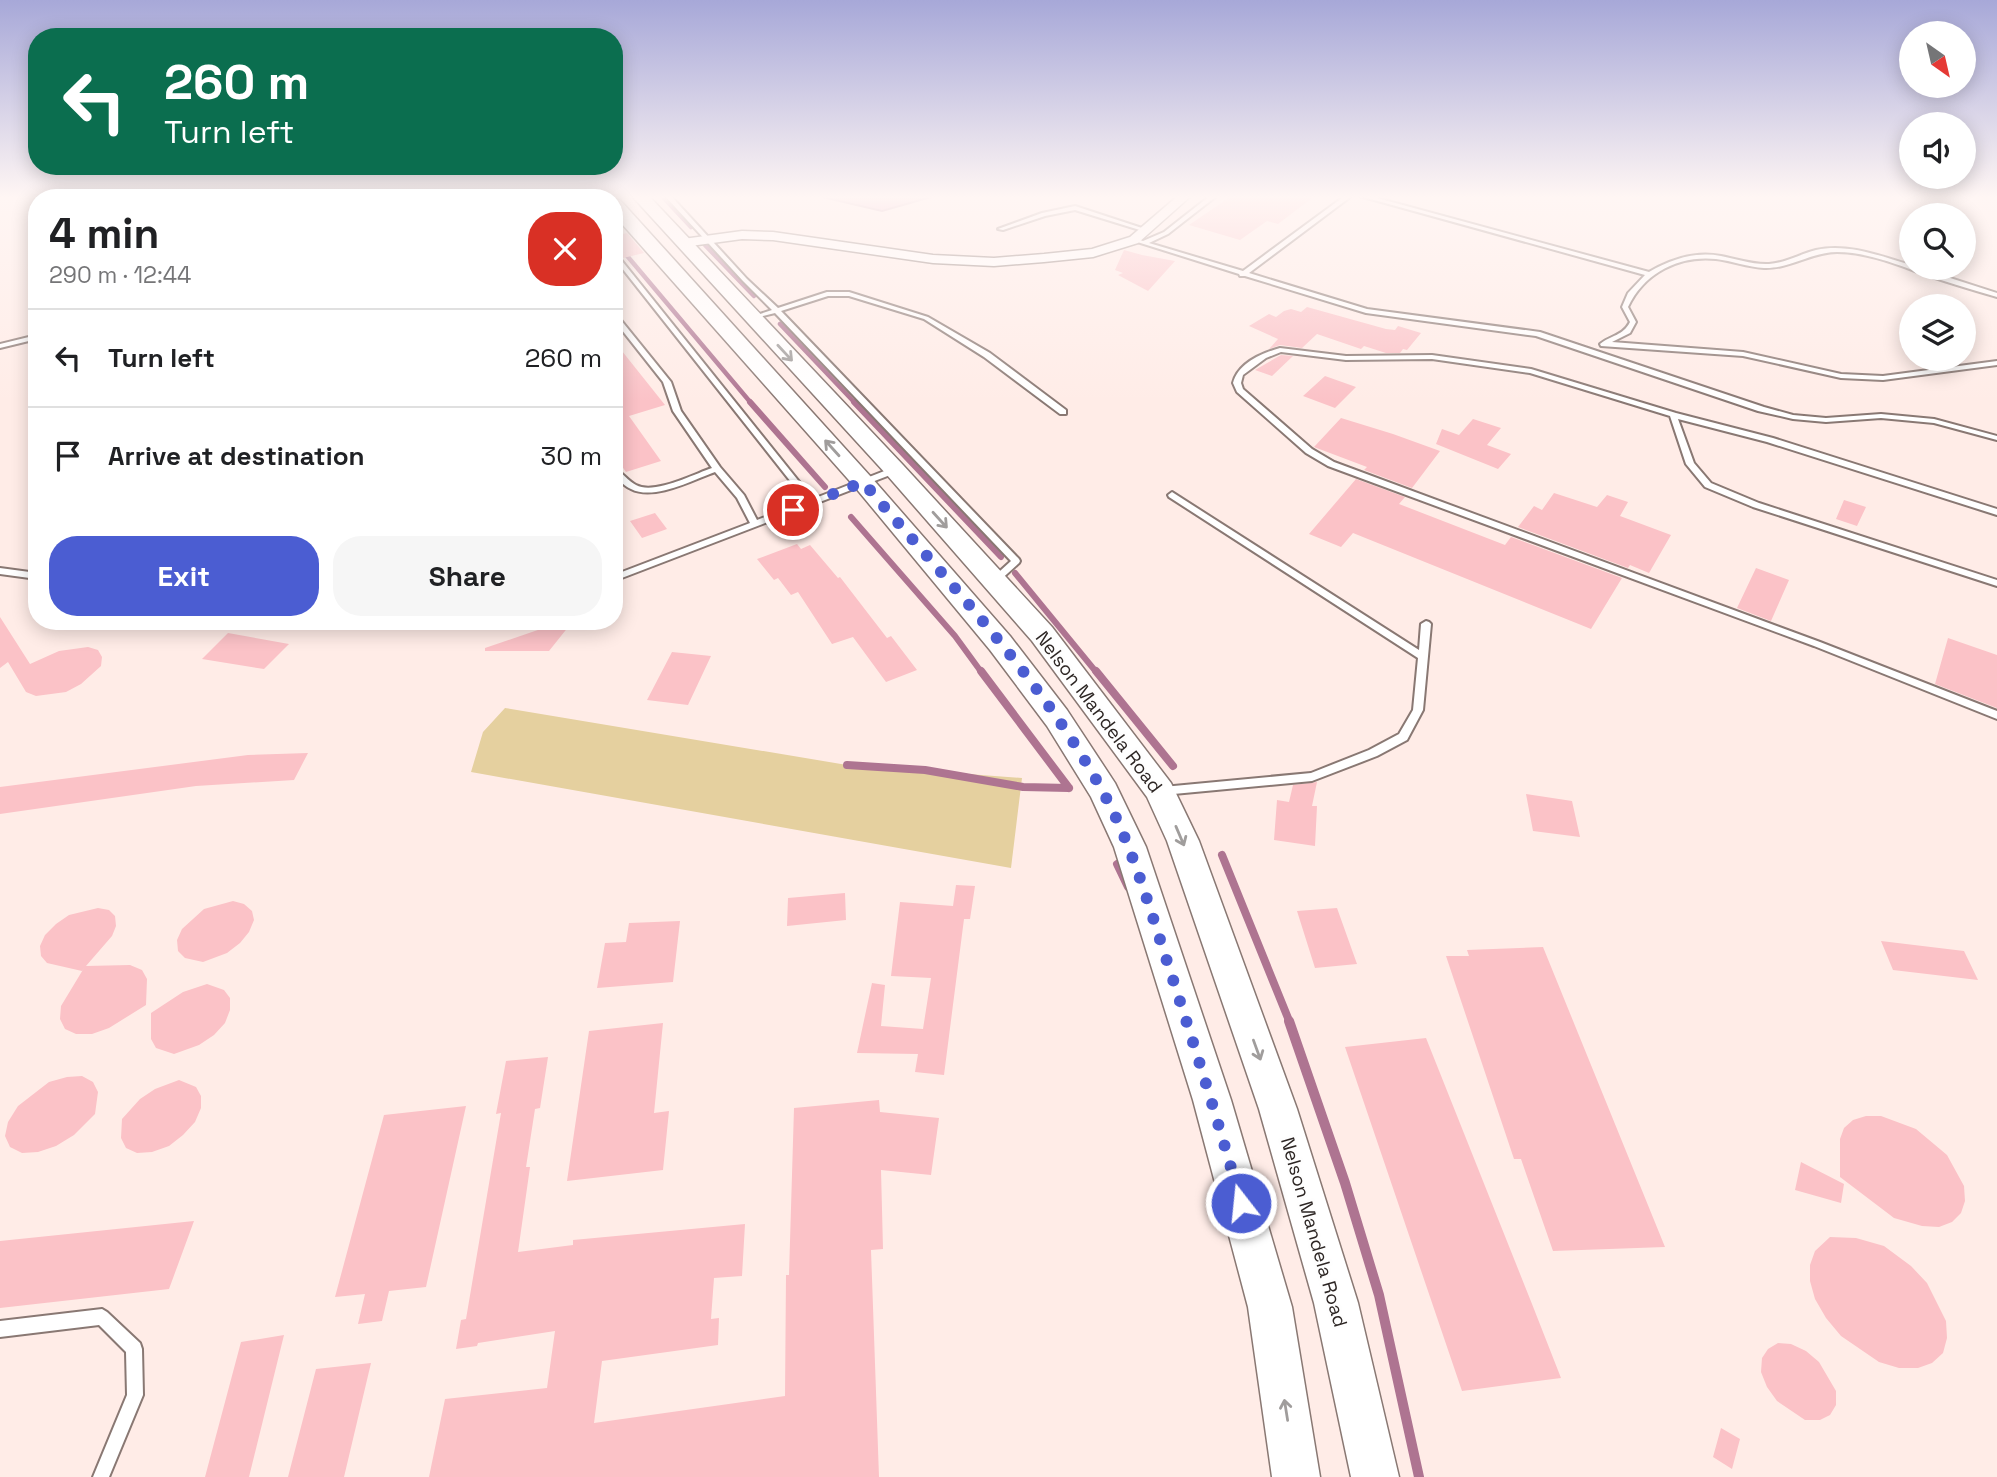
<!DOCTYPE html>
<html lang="en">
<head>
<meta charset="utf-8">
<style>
	body { margin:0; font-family:"Space Grotesk",sans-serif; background:#f6f6f6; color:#202124; height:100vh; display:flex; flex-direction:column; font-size:26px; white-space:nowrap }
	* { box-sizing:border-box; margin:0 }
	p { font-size:23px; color:#757577 }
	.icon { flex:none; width:38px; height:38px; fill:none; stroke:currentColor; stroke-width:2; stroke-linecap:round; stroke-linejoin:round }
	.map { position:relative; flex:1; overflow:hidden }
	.sheet { position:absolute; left:28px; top:189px; width:595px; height:441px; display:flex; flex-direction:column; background:#fff; border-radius:28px; box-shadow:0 4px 18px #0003 }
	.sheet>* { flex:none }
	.hud { position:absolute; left:28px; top:28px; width:595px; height:147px; border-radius:28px; box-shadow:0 4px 18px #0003; background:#0b6e4f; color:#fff; overflow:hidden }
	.needle { width:46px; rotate:146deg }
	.buttons { position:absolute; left:1899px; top:21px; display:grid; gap:14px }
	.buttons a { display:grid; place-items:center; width:77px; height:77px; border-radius:50%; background:#fff; box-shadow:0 4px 18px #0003; font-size:35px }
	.pin { position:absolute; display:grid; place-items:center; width:60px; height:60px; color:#fff; margin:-30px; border:4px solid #fff; border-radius:50%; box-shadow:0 2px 7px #0007 }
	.me { position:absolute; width:77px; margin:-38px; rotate:344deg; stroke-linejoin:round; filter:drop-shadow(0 0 5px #0008) }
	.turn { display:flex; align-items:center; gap:24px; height:147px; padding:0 21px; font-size:32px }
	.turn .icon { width:91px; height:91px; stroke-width:2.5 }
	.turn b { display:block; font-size:49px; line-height:60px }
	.round { display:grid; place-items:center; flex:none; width:74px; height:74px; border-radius:28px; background:#f6f6f6 }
	.headline { display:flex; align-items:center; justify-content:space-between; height:119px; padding:0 21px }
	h1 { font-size:42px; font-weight:700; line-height:52px }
	.button { display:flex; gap:14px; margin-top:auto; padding:14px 21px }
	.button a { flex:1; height:80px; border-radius:28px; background:#4b5dd2; color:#fff; font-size:28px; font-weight:700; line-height:80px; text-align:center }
	.button a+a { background:#f6f6f6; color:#202124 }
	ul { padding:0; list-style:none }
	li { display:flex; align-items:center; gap:21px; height:98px; padding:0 21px; border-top:2px solid #e0e0e0 }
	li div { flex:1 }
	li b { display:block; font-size:26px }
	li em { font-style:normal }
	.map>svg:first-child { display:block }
</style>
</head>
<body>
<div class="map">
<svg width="1997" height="1477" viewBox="0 0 1997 1477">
	<rect width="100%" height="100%" fill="#ffece7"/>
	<path fill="#e5d09f" d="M505,708L847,765L1022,778L1011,868L471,772L483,732Z"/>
	<path fill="#e696c0" stroke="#ae7491" stroke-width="2" d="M814,195H938L882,211Z"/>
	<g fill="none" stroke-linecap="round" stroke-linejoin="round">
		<path stroke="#ae7491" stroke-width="4.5" d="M578,195L580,198
			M661,195L691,227
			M705,245L754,296
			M623,251L751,403
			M780,324L855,403"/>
		<path stroke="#ae7491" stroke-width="6" d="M750,402L825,487
			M854,402L1001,557
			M851,517L955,636L982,673
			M1015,573L1097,673"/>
		<path stroke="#ae7491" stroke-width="8" d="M981,671L1069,788
			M1096,671L1173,766
			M847,765L925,770L1023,787L1069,788
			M1222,855L1290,1023
			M1117,864L1128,887"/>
		<path stroke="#ae7491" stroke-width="10" d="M1289,1021L1345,1183L1379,1295L1419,1477"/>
	</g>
	<path fill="#fbc2c7" d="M1233,195H1316L1278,224L1267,221L1240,240L1189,225Z
		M627,233L644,253L623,258L614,248V236Z
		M1124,250L1142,255L1175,261L1148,291L1118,275L1123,273L1115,270Z
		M1307,307L1386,329L1395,330L1398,326L1421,333L1407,350L1403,349L1400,353H1386L1364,346L1361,349L1317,334L1302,348L1280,345L1269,349L1278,339L1249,326L1269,314L1276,317L1284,311L1291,309L1301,312Z
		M614,341L665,405L629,416L661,461L626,472L614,455Z
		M1281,355L1293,356L1272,376L1255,370Z
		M1325,376L1356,387L1335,408L1303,396Z
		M1341,418L1393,434L1440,451L1412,488L1364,470L1367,467L1314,447Z
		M1473,419L1501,428L1487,445L1511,454L1498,469L1436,444L1442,429L1459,435Z
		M1356,479L1405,497L1399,504L1505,545L1511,537L1622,578L1591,629L1353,533L1341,547L1309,534Z
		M1554,493L1597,507L1607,495L1628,502L1620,516L1671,535L1649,573L1630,565L1628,568L1518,527L1534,506L1542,510Z
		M1844,500L1866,507L1857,526L1836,519Z
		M655,513L667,529L642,538L630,521Z
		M797,544L801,549L810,545L838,578L840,577L887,638L891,636L917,670L886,682L853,637L832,644L798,592L791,595L778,578L774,580L757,559Z
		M1756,568L1789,580L1771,621L1737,608Z
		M0,617L30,664L59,651L88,647L98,650L102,657L101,666L81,684L66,692L36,696L26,692L8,662L0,668Z
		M564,621H573L549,651H485V648Z
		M228,633L289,644L264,669L202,659Z
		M1948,638L1997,655V708L1935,684Z
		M672,652L711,656L688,705L647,700Z
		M308,753L294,780L196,786L0,814V787L248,755Z
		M1317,782L1312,806H1317L1315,846L1274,840L1277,800L1289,802L1293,785Z
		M1526,794L1572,801L1580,837L1533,831Z
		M956,885L975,886L970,919H964L944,1075L915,1072L918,1054L857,1053L872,983L885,985L881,1026L923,1029L931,978L891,976L900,902L953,906Z
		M845,893L846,920L787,926L788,898Z
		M233,901L244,904L252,911L254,920L249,932L240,943L227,953L203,962L185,958L178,951L177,940L182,929L204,909Z
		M98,908L109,910L115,916L116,926L112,936L86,966L130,965L142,970L147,979L146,1005L109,1028L92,1034H76L65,1029L60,1019L61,1006L84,968L82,971L47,963L41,956L40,946L45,935L56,924L69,915Z
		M1337,908L1357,964L1315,968L1297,911Z
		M680,921L673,982L597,988L605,943L626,942L629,923Z
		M1881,941L1964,951L1978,980L1893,970Z
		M1543,947L1665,1247L1553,1251L1521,1159H1514L1446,956H1469L1467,950Z
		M207,984L224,990L230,998V1010L225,1023L214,1035L199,1045L174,1054L156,1048L151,1039V1013L183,992Z
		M663,1023L654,1113L669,1111L663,1170L567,1181L589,1031Z
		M1426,1038L1532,1304L1561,1378L1462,1391L1345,1047Z
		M548,1057L540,1108L535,1109L526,1167H530L518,1252L573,1245V1240L745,1224L742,1276L714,1278L711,1319L719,1318L718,1345L602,1361L594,1423L785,1396L786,1275H789L794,1108L879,1100L880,1112L939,1118L931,1175L881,1170L883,1249L871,1250L879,1477H429L445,1399L547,1388L555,1331L478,1343L477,1346L456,1349L461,1320L466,1319L501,1113L496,1114L506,1061Z
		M82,1076L93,1082L98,1092L95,1114L74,1135L56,1146L38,1152L22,1153L10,1147L5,1136L8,1122L18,1106L49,1082L67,1077Z
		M179,1080L196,1087L201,1096V1108L195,1122L183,1135L169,1146L152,1152L137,1153L126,1148L121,1138L122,1119L140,1099L155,1089Z
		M466,1106L426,1287L389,1291L382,1321L358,1324L365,1294L335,1297L384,1115Z
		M1866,1116H1881L1916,1129L1947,1155L1964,1186L1965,1201L1961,1213L1952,1222L1939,1227L1922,1226L1894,1218L1840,1177V1139L1844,1128L1853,1120Z
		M1801,1162L1844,1184L1841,1203L1795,1190Z
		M194,1221L169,1289L0,1308V1241Z
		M1830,1237L1856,1238L1884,1246L1911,1266L1927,1283L1946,1321L1947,1338L1943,1353L1932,1363L1918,1368H1899L1879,1362L1841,1336L1826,1318L1815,1299L1810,1281V1265L1815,1251Z
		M284,1335L249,1477H205L241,1342Z
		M1778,1343L1791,1344L1806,1351L1819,1362L1836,1391V1405L1830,1415L1820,1420H1805L1777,1401L1767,1387L1761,1372L1762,1358L1768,1349Z
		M371,1363L344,1477H288L316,1369Z
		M1721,1428L1740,1439L1732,1469L1713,1457Z"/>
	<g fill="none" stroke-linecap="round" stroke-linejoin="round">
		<defs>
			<path id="service" d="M40,195H46V198H40Z
				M370,195H376L378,198H372Z
				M501,195H508L511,198H504Z
				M565,195H571L573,198H567Z
				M664,195H670L747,279L778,308L827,292H849L928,317L990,353L1066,410V414H1060L984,357L924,319L849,296H828L781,311L1019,559L1020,561L1019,563L997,583L994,584L989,581L1011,561L775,313L751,319V317L772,310L743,281Z
				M1211,195H1218L1168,234L1149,243L1243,271L1346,195H1353L1249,273L1367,309L1540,332L1764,407L1793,415L1826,418L1881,414L1934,419L1997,436V440L1934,423L1881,418L1826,422L1793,419L1758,411L1536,336L1366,313L1245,276H1240L1239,274L1131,240L1134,238L1143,241L1164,232Z
				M1356,195H1366L1649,272C1671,259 1696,251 1721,256C1737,259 1753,265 1769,264C1786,263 1800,254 1816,250C1848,243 1880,256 1911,265V268H1919L1997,293V297C1970,289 1942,281 1915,271C1891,262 1863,252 1837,252C1811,252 1790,269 1764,268C1748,267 1732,261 1716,259C1679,255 1644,273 1628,307L1636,322L1630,333L1612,342L1743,352L1841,374L1883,376L1997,361V365L1883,380L1841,378L1743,356L1601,346L1600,344C1611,335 1623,336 1630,322L1622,307L1628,293L1645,275Z
				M1075,206L1148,230L1143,231L1075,210L1045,216L1003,230L998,229L1042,213Z
				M614,251L813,499L892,468H898V472L614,581V575L750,523L737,498L715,472C693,480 654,501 631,489C624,486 619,480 614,475V468C622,472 628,481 636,485C654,495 694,474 712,468L673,411L663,382L614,320V313L616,314L671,382L681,411L720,467L744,495L757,520L806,501L614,258Z
				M37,335V339L0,348V344Z
				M1280,348L1346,356L1432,355L1531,369L1676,413L1773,438L1997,509V515L1767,442L1678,419L1694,463L1711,483L1759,503L1997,580V586L1753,507L1705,487L1686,464L1670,416L1530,373L1432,359L1346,360L1281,352L1266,358L1243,375L1241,383L1243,389L1312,449L1334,462L1820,642L1997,711V719L1814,646L1328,466L1306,453L1237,392L1233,383C1238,363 1262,353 1280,348Z
				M1172,492L1419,650L1421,624L1426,621L1429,622L1431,624L1423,710L1407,740L1377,756L1312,781L1163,795L1159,794L1158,791L1159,788L1163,787L1311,773L1369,750L1399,734L1413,710L1418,658L1169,497L1168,495Z
				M0,568L37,573V579L0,574Z
				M102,1309L107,1312L140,1343L142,1349L143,1395L109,1477H93L127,1395L126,1352L99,1325L0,1337V1321Z"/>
			<path id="minor" d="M1179,195H1192L1138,243L1093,257L1044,262L994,266L933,263L773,240L742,239L683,247L677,243L683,239L742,231L773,232L933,255L994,258L1044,254L1092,249L1130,237Z"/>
			<path id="secondary" d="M631,195H648L903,465L1052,627L1171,783L1199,841L1297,1109L1358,1303L1399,1477H1351L1314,1303L1259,1109L1167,841L1147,797L1032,641L887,475Z
				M614,199L620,200L871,477L1010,636L1067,710L1115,783L1146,847L1231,1100L1292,1307L1320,1477H1272L1248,1307L1193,1100L1114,847L1091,797L1047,726L990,650L855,487L614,215Z"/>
		</defs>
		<use href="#service" stroke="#897873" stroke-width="4"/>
		<use href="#minor" stroke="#897873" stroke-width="3"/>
		<use href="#secondary" stroke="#897873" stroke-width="3"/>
		<use href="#service" fill="#fff" fill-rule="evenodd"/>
		<use href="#minor" fill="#fff" fill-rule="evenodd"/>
		<use href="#secondary" fill="#fff" fill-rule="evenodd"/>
		<defs>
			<path id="rail" d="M275,195L276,198
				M409,195L410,198
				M446,195L448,198"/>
		</defs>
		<use href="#rail" stroke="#948884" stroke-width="5"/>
		<use href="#rail" stroke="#fefefe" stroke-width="3.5" stroke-dasharray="10" stroke-linecap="butt"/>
	</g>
	<defs><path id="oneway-shaft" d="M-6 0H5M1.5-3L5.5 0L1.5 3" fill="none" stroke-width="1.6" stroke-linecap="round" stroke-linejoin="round" transform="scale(1.75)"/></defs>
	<g stroke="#a09d9c">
		<use href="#oneway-shaft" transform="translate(785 353) rotate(47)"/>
		<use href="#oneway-shaft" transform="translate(832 448) rotate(-132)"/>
		<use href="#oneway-shaft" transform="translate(940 520) rotate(48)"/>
		<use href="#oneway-shaft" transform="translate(1180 836) rotate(67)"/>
		<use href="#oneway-shaft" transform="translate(1257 1050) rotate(70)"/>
		<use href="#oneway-shaft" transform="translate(1286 1410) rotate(-99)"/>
	</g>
	<linearGradient id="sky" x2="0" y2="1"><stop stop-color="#a7a8d8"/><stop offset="0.49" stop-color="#fff6f4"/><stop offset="1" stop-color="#fff6f4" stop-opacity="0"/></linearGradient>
	<rect width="1997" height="402" fill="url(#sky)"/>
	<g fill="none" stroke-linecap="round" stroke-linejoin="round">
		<path stroke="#4b5dd2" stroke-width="12" stroke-dasharray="0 21.6" d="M793,510L863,482C947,581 1041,678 1103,792C1131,843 1147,900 1165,955C1192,1038 1218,1120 1241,1203"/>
	</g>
	<g text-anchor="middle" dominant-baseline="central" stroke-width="6" stroke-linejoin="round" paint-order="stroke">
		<g font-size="19" fill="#2d2624" stroke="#fefefe">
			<text transform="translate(1099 712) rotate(53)">Nelson Mandela Road</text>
			<text transform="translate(1314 1232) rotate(74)">Nelson Mandela Road</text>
		</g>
	</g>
</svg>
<div class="buttons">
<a><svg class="needle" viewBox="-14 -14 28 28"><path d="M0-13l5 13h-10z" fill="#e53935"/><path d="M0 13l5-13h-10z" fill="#757577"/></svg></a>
<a><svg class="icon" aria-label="sound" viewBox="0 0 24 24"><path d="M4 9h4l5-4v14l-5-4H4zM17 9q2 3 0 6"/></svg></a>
<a><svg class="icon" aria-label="search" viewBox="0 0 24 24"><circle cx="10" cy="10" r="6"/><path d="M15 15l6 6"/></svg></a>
<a><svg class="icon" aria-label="layers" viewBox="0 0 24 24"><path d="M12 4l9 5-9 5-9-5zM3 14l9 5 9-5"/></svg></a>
</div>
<div class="pin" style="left:793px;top:510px;background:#d93025"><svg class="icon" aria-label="arrive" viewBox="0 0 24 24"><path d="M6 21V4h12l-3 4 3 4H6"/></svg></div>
<svg class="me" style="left:1241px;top:1203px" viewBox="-20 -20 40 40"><circle r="17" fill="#4b5dd2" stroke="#fff" stroke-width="3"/><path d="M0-11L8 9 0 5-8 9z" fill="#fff"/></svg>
<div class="hud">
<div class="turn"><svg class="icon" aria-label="left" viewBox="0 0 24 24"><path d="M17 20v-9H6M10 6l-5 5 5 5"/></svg><div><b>260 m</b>Turn left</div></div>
</div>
<section class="sheet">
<div class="headline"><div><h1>4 min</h1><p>290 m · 12:44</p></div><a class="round" style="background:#d93025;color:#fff"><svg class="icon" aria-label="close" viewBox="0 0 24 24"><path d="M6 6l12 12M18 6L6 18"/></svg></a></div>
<ul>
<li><svg class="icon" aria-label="left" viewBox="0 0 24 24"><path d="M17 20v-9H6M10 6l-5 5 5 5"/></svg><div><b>Turn left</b></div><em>260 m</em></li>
<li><svg class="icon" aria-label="arrive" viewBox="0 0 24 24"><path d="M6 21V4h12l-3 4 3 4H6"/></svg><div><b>Arrive at destination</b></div><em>30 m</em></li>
</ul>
<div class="button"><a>Exit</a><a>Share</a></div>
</section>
</div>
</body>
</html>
